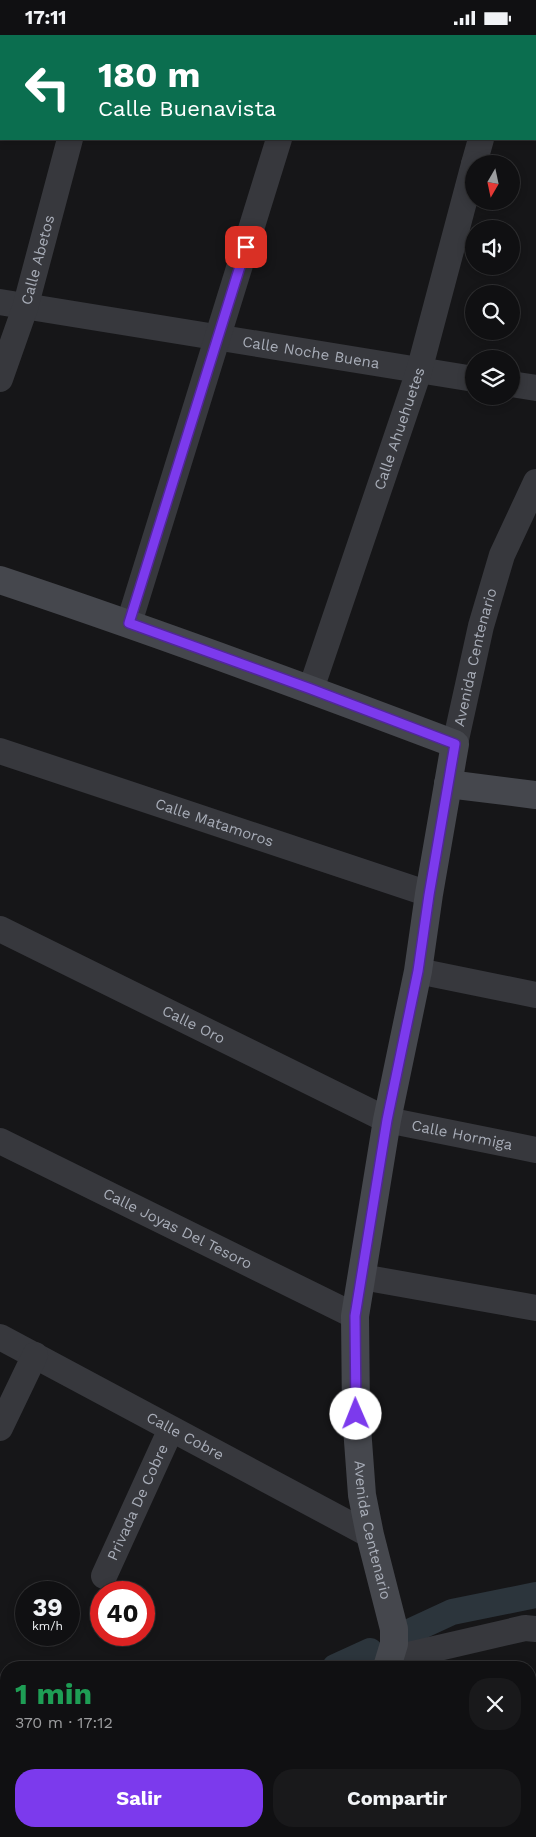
<!DOCTYPE html>
<html lang="es">
<head>
<meta charset="utf-8">
<style>
	body { margin:0; font-family:"Work Sans",sans-serif; background:#19191b; color:#f1f3f6; height:100vh; display:flex; flex-direction:column; font-size:19px; white-space:nowrap }
	* { box-sizing:border-box; margin:0 }
	p { font-size:16px; color:#9c9d9f }
	.icon { flex:none; width:28px; height:28px; fill:none; stroke:currentColor; stroke-width:2; stroke-linecap:round; stroke-linejoin:round }
	.map { position:relative; flex:1; overflow:hidden }
	.panel { position:absolute; left:0px; top:1626px; width:536px; height:176px; display:flex; flex-direction:column; background:#101012; border-radius:20px 20px 0 0; box-shadow:0 2px 8px #0003,0 0 0 1px #303032 }
	.panel>* { flex:none }
	.top-card { position:absolute; left:0px; top:0px; width:536px; height:105px; box-shadow:0 2px 8px #0003,0 0 0 1px #303032; background:#0b6e4f; color:#fff; overflow:hidden }
	.needle { width:32px; rotate:189deg }
	.fabs { position:absolute; left:465px; top:120px; display:grid; gap:10px }
	.fabs a { display:grid; place-items:center; width:55px; height:55px; border-radius:50%; background:#101012; box-shadow:0 2px 8px #0003,0 0 0 1px #303032; font-size:25px }
	.speed { position:absolute; left:15px; top:1546px; display:flex; gap:10px; font-size:25px; font-weight:700; text-align:center }
	.speed>* { display:grid; place-content:center; width:65px; height:65px; border-radius:50%; background:#101012; box-shadow:0 2px 8px #0003,0 0 0 1px #303032; line-height:1 }
	.speed small { font-size:12px; font-weight:400 }
	.speed .limit { border:8px solid #d22; background:#fff; color:#111 }
	.pin { position:absolute; display:grid; place-items:center; width:42px; height:42px; color:#fff; margin:-21px; border-radius:10px; box-shadow:0 2px 8px #0006 }
	.me { position:absolute; width:55px; margin:-28px; rotate:359deg; stroke-linejoin:round; filter:drop-shadow(0 0 4px #0008) }
	.turn { display:flex; align-items:center; gap:18px; height:105px; padding:0 15px; font-size:22px }
	.turn .icon { width:65px; height:65px; stroke-width:2.5 }
	.turn b { display:block; font-size:35px; line-height:42px }
	.round { display:grid; place-items:center; flex:none; width:52px; height:52px; border-radius:20px; background:#19191b }
	.head { display:flex; align-items:center; justify-content:space-between; height:85px; padding:0 15px }
	h1 { font-size:30px; font-weight:700; line-height:38px; color:#1e9e55 }
	.button { display:flex; gap:10px; margin-top:auto; padding:10px 15px }
	.button a { flex:1; height:58px; border-radius:20px; background:#7c3aed; color:#fff; font-size:20px; font-weight:700; line-height:58px; text-align:center }
	.button a+a { background:#19191b; color:#f1f3f6 }
	.status { display:flex; justify-content:space-between; align-items:center; height:35px; padding:0 25px; background:#101012; direction:ltr }
	.status svg { height:14px; fill:currentColor }
	.map>svg:first-child { display:block }
</style>
</head>
<body>
<div class="status"><b>17:11</b><svg viewBox="0 0 49 12"><path d="M0 12V9h3v3zM5 12V6h3v6zM10 12V3h3v9zM15 12V0h3v12zM26 1h20v11H26zM47 4h2v5h-2z"/></svg></div>
<div class="map">
<svg width="536" height="1802" viewBox="0 0 536 1802">
	<rect width="100%" height="100%" fill="#161618"/>
	<g fill="none" stroke-linecap="round" stroke-linejoin="round">
		<path stroke="#2c353c" stroke-width="26" d="M411,1596L452,1577L536,1560
			M335,1632L370,1616
			M123,1802L132,1796"/>
		<g stroke="#37383d" stroke-width="26">
			<path d="M98,1V0"/>
			<path d="M311,1V0"/>
			<path d="M508,1V0"/>
			<path d="M474,129L481,104"/>
			<path id="s1" d="M0,267L474,344"/>
			<path id="s2" d="M0,344L25,273L70,104"/>
			<path d="M511,349L536,353"/>
			<path d="M129,588L279,104"/>
			<path id="s3" d="M311,654L419,336L474,129"/>
			<path id="s4" d="M455,709L481,591L502,520L536,447"/>
			<path id="s5" d="M0,716L429,859"/>
			<path id="s6" d="M0,894L387,1085L536,1115"/>
			<path d="M418,936L536,960"/>
			<path id="s7" d="M0,1106L355,1281"/>
			<path d="M362,1242L536,1273"/>
			<path id="s8" d="M0,1302L370,1500"/>
			<path d="M0,1393L35,1320"/>
			<path id="s9" d="M104,1541L171,1394"/>
			<path d="M391,1624L525,1593L536,1594"/>
			<path d="M0,1653L6,1658"/>
			<path d="M272,1796L278,1802"/>
			<path d="M480,1796L487,1802"/>
			<path d="M142,1802L147,1796"/>
		</g>
		<g stroke="#45474d" stroke-width="28">
			<path id="s10" d="M0,545C153,596 305,652 455,709L429,859L418,936L387,1085L355,1281L356,1379L362,1460L370,1500L394,1594V1609L387,1632"/>
			<path d="M448,749L536,760"/>
			<path d="M318,1802L320,1796"/>
		</g>
	</g>
	<g fill="none" stroke-linecap="round" stroke-linejoin="round">
		<defs>
			<path id="route" d="M246,212L129,588L311,654L455,709L429,860L418,936L387,1085L355,1281L356,1379"/>
		</defs>
		<use href="#route" stroke="#51269a" stroke-width="12"/>
		<use href="#route" stroke="#7c3aed" stroke-width="9"/>
	</g>
	<g text-anchor="middle" dominant-baseline="central" stroke-width="4.5" stroke-linejoin="round" paint-order="stroke">
		<g font-size="15" fill="#a8adb8" stroke="#111113">
			<text stroke="none"><textPath href="#s2" startOffset="125">Calle Abetos</textPath></text>
			<text stroke="none"><textPath href="#s1" startOffset="315">Calle Noche Buena</textPath></text>
			<text stroke="none"><textPath href="#s3" startOffset="275">Calle Ahuehuetes</textPath></text>
			<text stroke="none"><textPath href="#s4" startOffset="89">Avenida Centenario</textPath></text>
			<text stroke="none"><textPath href="#s5" startOffset="226">Calle Matamoros</textPath></text>
			<text stroke="none"><textPath href="#s6" startOffset="216">Calle Oro</textPath></text>
			<text stroke="none"><textPath href="#s6" startOffset="508">Calle Hormiga</textPath></text>
			<text stroke="none"><textPath href="#s7" startOffset="198">Calle Joyas Del Tesoro</textPath></text>
			<text stroke="none"><textPath href="#s8" startOffset="210">Calle Cobre</textPath></text>
			<text stroke="none"><textPath href="#s9" startOffset="81">Privada De Cobre</textPath></text>
			<text stroke="none"><textPath href="#s10" startOffset="1280">Avenida Centenario</textPath></text>
		</g>
	</g>
</svg>
<div class="fabs">
<a><svg class="needle" viewBox="-14 -14 28 28"><path d="M0-13l5 13h-10z" fill="#e53935"/><path d="M0 13l5-13h-10z" fill="#9c9d9f"/></svg></a>
<a><svg class="icon" aria-label="sound" viewBox="0 0 24 24"><path d="M4 9h4l5-4v14l-5-4H4zM17 9q2 3 0 6"/></svg></a>
<a><svg class="icon" aria-label="search" viewBox="0 0 24 24"><circle cx="10" cy="10" r="6"/><path d="M15 15l6 6"/></svg></a>
<a><svg class="icon" aria-label="layers" viewBox="0 0 24 24"><path d="M12 4l9 5-9 5-9-5zM3 14l9 5 9-5"/></svg></a>
</div>
<div class="speed"><div>39<small>km/h</small></div><div class="limit">40</div></div>
<div class="pin" style="left:246px;top:212px;background:#d93025"><svg class="icon" aria-label="arrive" viewBox="0 0 24 24"><path d="M6 21V4h12l-3 4 3 4H6"/></svg></div>
<svg class="me" style="left:356px;top:1379px" viewBox="-20 -20 40 40"><circle r="19" fill="#fff"/><path d="M0-13L10 11 0 6-10 11z" fill="#7c3aed"/></svg>
<div class="top-card">
<div class="turn"><svg class="icon" aria-label="left" viewBox="0 0 24 24"><path d="M17 20v-9H6M10 6l-5 5 5 5"/></svg><div><b>180 m</b>Calle Buenavista</div></div>
</div>
<section class="panel">
<div class="head"><div><h1>1 min</h1><p>370 m · 17:12</p></div><a class="round"><svg class="icon" aria-label="close" viewBox="0 0 24 24"><path d="M6 6l12 12M18 6L6 18"/></svg></a></div>
<div class="button"><a>Salir</a><a>Compartir</a></div>
</section>
</div>
</body>
</html>
